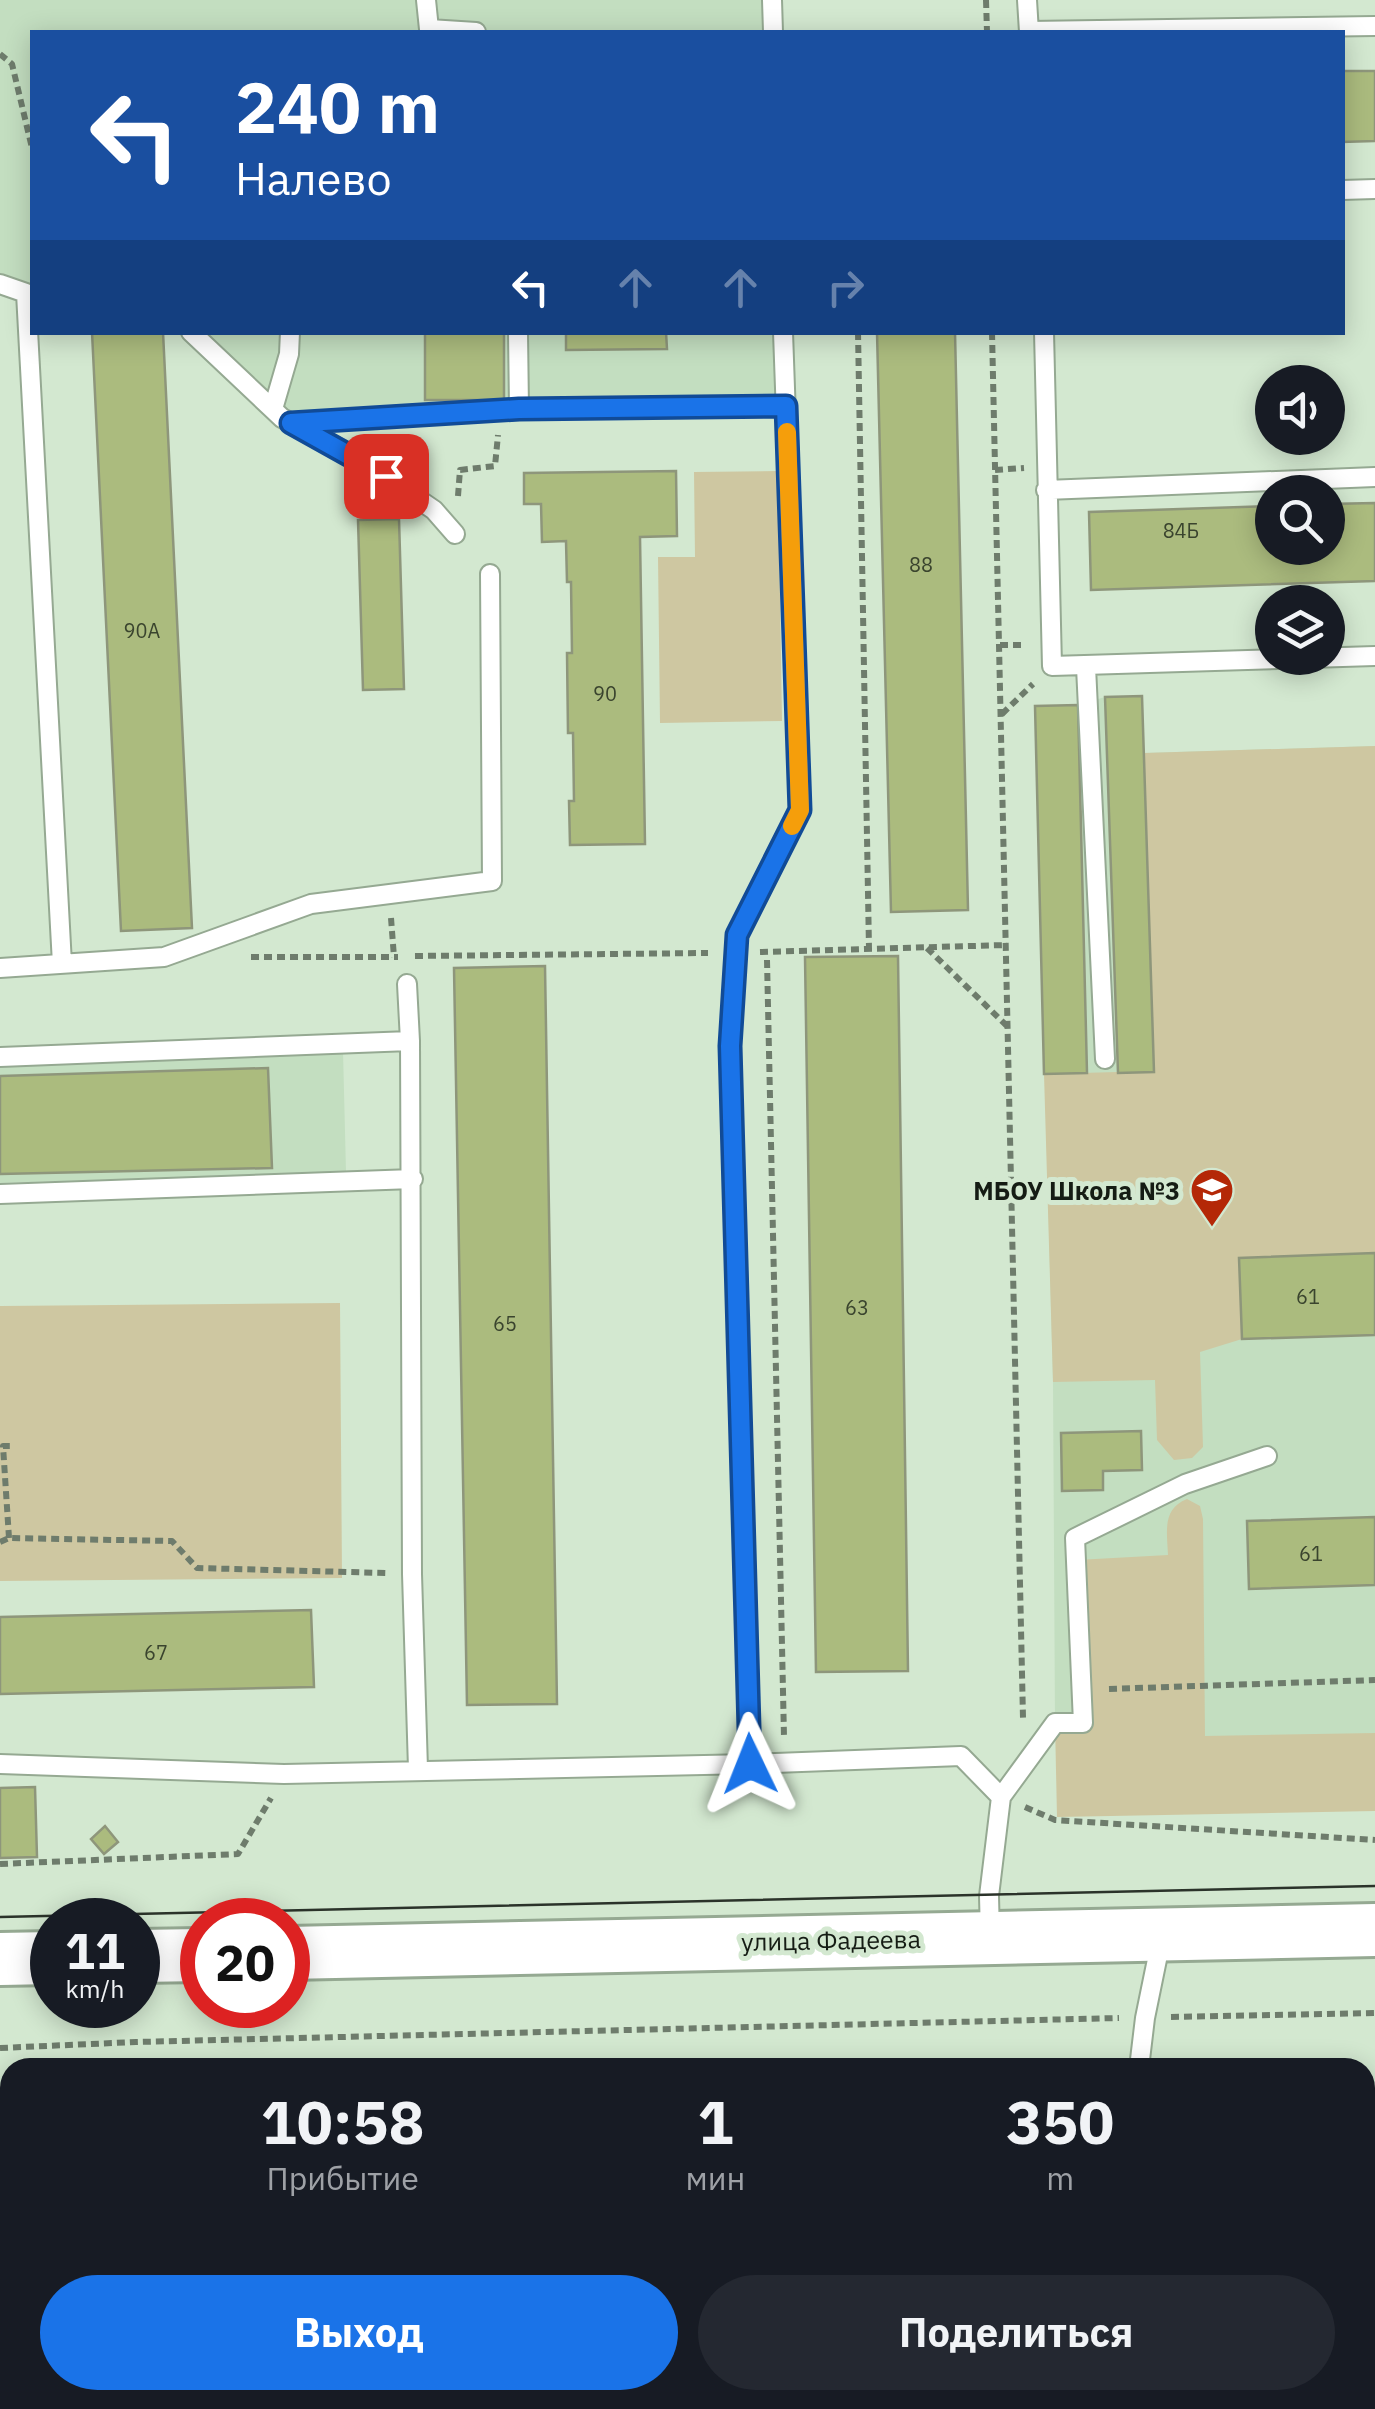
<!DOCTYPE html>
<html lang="ru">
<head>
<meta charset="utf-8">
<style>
	body { margin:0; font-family:"IBM Plex Sans",sans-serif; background:#242831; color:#f1f3f6; height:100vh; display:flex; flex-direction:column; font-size:38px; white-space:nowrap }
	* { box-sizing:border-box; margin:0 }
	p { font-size:32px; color:#9ea1a6 }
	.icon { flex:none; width:55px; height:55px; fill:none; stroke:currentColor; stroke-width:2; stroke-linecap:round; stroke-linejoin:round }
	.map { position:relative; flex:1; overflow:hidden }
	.sheet { position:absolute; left:0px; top:2058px; width:1375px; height:352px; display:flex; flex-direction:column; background:#171b24; border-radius:30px 30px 0 0; box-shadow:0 5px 25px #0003 }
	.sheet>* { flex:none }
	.top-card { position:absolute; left:30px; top:30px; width:1315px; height:305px; border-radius:0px; box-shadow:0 5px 25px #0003; background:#1a4fa0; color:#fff; overflow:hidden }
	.controls { position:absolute; left:1255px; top:365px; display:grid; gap:20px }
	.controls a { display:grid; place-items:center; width:90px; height:90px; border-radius:50%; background:#171b24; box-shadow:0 5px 25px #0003; font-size:50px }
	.speed { position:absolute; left:30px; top:1898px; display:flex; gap:20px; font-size:50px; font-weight:700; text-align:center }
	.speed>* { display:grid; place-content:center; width:130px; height:130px; border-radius:50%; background:#171b24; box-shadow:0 5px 25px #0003; line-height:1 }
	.speed small { font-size:25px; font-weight:400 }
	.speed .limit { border:15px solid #d22; background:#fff; color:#111 }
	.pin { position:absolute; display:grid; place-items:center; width:85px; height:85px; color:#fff; margin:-42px; border-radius:20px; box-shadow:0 5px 15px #0006 }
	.me { position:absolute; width:110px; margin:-55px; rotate:358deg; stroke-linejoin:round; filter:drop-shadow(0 0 8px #0008) }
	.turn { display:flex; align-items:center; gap:35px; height:210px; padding:0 40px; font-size:45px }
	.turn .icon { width:130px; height:130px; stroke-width:2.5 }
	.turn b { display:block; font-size:70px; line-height:85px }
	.lanes { display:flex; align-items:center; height:95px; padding:0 40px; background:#0003; justify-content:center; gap:50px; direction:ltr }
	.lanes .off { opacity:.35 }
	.eta { display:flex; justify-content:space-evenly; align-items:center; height:170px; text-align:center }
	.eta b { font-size:60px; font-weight:800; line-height:70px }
	.action { display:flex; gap:20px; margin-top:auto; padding:20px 40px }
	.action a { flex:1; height:115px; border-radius:60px; background:#1a73e8; color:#fff; font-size:40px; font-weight:800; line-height:115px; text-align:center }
	.action a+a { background:#242831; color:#f1f3f6 }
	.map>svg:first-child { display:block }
</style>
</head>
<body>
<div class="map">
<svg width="1375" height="2409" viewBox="0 0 1375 2409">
	<rect width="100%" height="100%" fill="#d3e8d0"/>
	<path fill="#c3dec0" d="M0,0H772L773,32H32V286L26,293L0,284Z
		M190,333H783L786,406L291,423Z
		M1105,697L1144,753L1375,746V1811L1055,1723L1053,1382L1035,706L1078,705Z
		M343,1051L346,1172L0,1183V1063Z"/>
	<path fill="#cec7a1" d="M778,471L782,721L660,723L658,557H695L694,472Z
		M1375,746V1253L1239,1258L1242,1339L1200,1352L1203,1447L1192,1458L1174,1460L1157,1440L1155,1380L1053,1382L1044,1074L1154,1071L1144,753Z
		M340,1303L342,1578L0,1581V1306Z
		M1187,1499L1200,1506L1203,1519L1205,1736L1375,1733V1811L1057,1817L1055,1723H1083L1077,1560L1168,1555C1167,1531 1162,1509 1187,1499Z"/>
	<path fill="#abbb7e" stroke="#8e967b" stroke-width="2.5" d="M1342,71H1375V141L1342,142Z
		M92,332H163L192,928L121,931Z
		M425,332H504V400H425Z
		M566,332H666L667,349L566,350Z
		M877,332H955L968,910L891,912Z
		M676,471L677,536L640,537L645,844L570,845L569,801H574L573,733H568L567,653H572L571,582H567L566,541L542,542L541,504H524V473Z
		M1375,503V581L1091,590L1089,512L1272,506V548H1328V504Z
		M399,519L404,689L363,690L358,520Z
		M1142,696L1154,1072L1118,1073L1105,697Z
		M1078,705L1087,1073L1044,1074L1035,706Z
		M898,956L908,1671L816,1672L805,957Z
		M545,966L557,1704L467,1705L454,968Z
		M268,1068L272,1168L0,1174V1076Z
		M1375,1253V1335L1242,1339L1239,1258Z
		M1141,1431L1142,1470L1103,1471V1490L1062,1491L1061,1433Z
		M1375,1517V1585L1249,1589L1247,1521Z
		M311,1610L314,1687L0,1694V1617Z
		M35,1787L37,1857L0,1858V1788Z
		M105,1826L118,1842L104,1854L91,1839Z
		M1365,2167H1375V2256H1365Z
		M841,2400H923V2409H840Z"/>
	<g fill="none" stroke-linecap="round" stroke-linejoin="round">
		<defs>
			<path id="lane" d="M426,0L429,29L476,32
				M772,0L773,32
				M1027,0L1029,32
				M1029,31L1375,26
				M1342,190L1375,189
				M0,284L26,293L62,964
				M191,332L282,418L361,460L434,510L455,534
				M518,332L519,409L786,406
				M1044,332L1052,666L1375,656
				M273,409L289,354L290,332
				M291,423L519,409
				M1046,490L1375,477
				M1086,667L1105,1059
				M0,968L164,957L311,904L492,881L490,574
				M407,984L410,1041
				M0,1057L410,1041L412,1574L418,1769
				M0,1194L413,1179
				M0,1764L284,1774L750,1764L961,1756L1001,1797
				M750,1764L730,1045L737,935L800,810L783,332
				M990,1936L989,1896L1001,1797L1055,1723H1083L1075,1538L1185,1484L1267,1456
				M1139,2068L1145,2018L1161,1940
				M0,2276H10
				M775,2400L776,2409
				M1152,2400V2409"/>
			<path id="secondary" d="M288,1953L1375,1930
				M138,1956L202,1955
				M0,1959L52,1958"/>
		</defs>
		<use href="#lane" stroke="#95a992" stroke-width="22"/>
		<use href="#secondary" stroke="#95a992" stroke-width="58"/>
		<path stroke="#6e7c6c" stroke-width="6" stroke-dasharray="8 5" stroke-linecap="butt" d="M986,0L987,32
			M0,54L12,64L32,148
			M858,332L869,949
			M992,332L1023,1718
			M995,470L1024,468
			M458,496L460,470L495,466L498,435
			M1000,645H1025
			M1002,714L1033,684
			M391,918L394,957
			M927,948L1007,1026
			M760,952L1007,945
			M415,956L708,953
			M251,957H398
			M767,960L784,1737
			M9,1538L3,1446H14
			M0,1542L9,1538L172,1541L197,1568L386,1573
			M1109,1689L1375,1680
			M1025,1807L1055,1820L1375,1840
			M0,1864L238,1854L271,1798
			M1171,2017L1375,2013
			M0,2048L136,2042L1119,2018
			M1365,2129H1375"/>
		<use href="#lane" stroke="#fff" stroke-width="18"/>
		<use href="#secondary" stroke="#fff" stroke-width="52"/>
		<path stroke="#2b332a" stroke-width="2.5" d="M0,1917L1375,1886"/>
	</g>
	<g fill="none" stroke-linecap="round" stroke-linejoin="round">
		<defs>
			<path id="route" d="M386,476L291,423L519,409L786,406L800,810L737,935L730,1046L750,1764"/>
		</defs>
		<use href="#route" stroke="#114b97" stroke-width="25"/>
		<use href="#route" stroke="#1a73e8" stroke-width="18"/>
		<path stroke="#f59e0b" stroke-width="18" d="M787,432L800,810L792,826"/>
	</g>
	<defs>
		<symbol id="school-pin" viewBox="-11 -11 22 30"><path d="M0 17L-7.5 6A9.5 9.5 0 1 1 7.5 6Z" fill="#b42807" stroke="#d3e8d0"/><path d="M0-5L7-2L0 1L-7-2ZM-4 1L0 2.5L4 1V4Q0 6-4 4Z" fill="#fff"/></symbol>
	</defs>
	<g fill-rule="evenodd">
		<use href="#school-pin" x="1187" y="1165" width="50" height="68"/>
	</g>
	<g text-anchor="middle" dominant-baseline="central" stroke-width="10" stroke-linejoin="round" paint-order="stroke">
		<g font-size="20" fill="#3a442e">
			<text x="1181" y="530">84Б</text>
			<text x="921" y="564">88</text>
			<text x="142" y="630">90А</text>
			<text x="605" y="693">90</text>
			<text x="1308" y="1296">61</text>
			<text x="857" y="1307">63</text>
			<text x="505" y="1323">65</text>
			<text x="1311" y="1553">61</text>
			<text x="156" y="1652">67</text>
		</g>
		<g font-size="25" font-weight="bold" fill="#151c14" stroke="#d3e8d0" text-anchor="end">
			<text x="1180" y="1190">МБОУ Школа №3</text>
		</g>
		<g font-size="25" fill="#151c14" stroke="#d3e8d0">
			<text transform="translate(831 1940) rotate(-1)">улица Фадеева</text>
		</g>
	</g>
</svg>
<div class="controls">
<a><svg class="icon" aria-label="sound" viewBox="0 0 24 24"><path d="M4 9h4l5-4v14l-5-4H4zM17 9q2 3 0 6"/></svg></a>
<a><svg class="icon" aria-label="search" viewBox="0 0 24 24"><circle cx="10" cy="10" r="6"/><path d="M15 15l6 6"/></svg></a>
<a><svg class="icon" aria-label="layers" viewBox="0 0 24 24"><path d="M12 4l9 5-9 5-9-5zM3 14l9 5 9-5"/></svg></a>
</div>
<div class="speed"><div>11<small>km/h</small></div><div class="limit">20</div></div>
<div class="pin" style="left:386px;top:476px;background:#d93025"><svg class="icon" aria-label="arrive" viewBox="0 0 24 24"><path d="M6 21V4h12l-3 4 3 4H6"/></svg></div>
<svg class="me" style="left:750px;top:1764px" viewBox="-20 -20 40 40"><path d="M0-17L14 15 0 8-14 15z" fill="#1a73e8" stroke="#fff" stroke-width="4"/></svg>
<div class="top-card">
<div class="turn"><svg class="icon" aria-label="left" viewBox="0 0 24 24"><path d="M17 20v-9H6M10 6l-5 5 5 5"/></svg><div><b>240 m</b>Налево</div></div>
<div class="lanes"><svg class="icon" aria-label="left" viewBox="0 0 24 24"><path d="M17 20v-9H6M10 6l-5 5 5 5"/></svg><svg class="icon off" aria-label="ahead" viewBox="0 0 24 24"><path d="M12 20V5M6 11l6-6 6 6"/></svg><svg class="icon off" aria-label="ahead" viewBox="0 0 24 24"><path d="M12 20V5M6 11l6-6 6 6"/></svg><svg class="icon off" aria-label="right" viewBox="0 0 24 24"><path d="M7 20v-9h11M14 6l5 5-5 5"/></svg></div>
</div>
<section class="sheet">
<div class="eta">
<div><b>10:58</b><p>Прибытие</p></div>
<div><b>1</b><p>мин</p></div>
<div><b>350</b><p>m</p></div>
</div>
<div class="action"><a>Выход</a><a>Поделиться</a></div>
</section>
</div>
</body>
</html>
